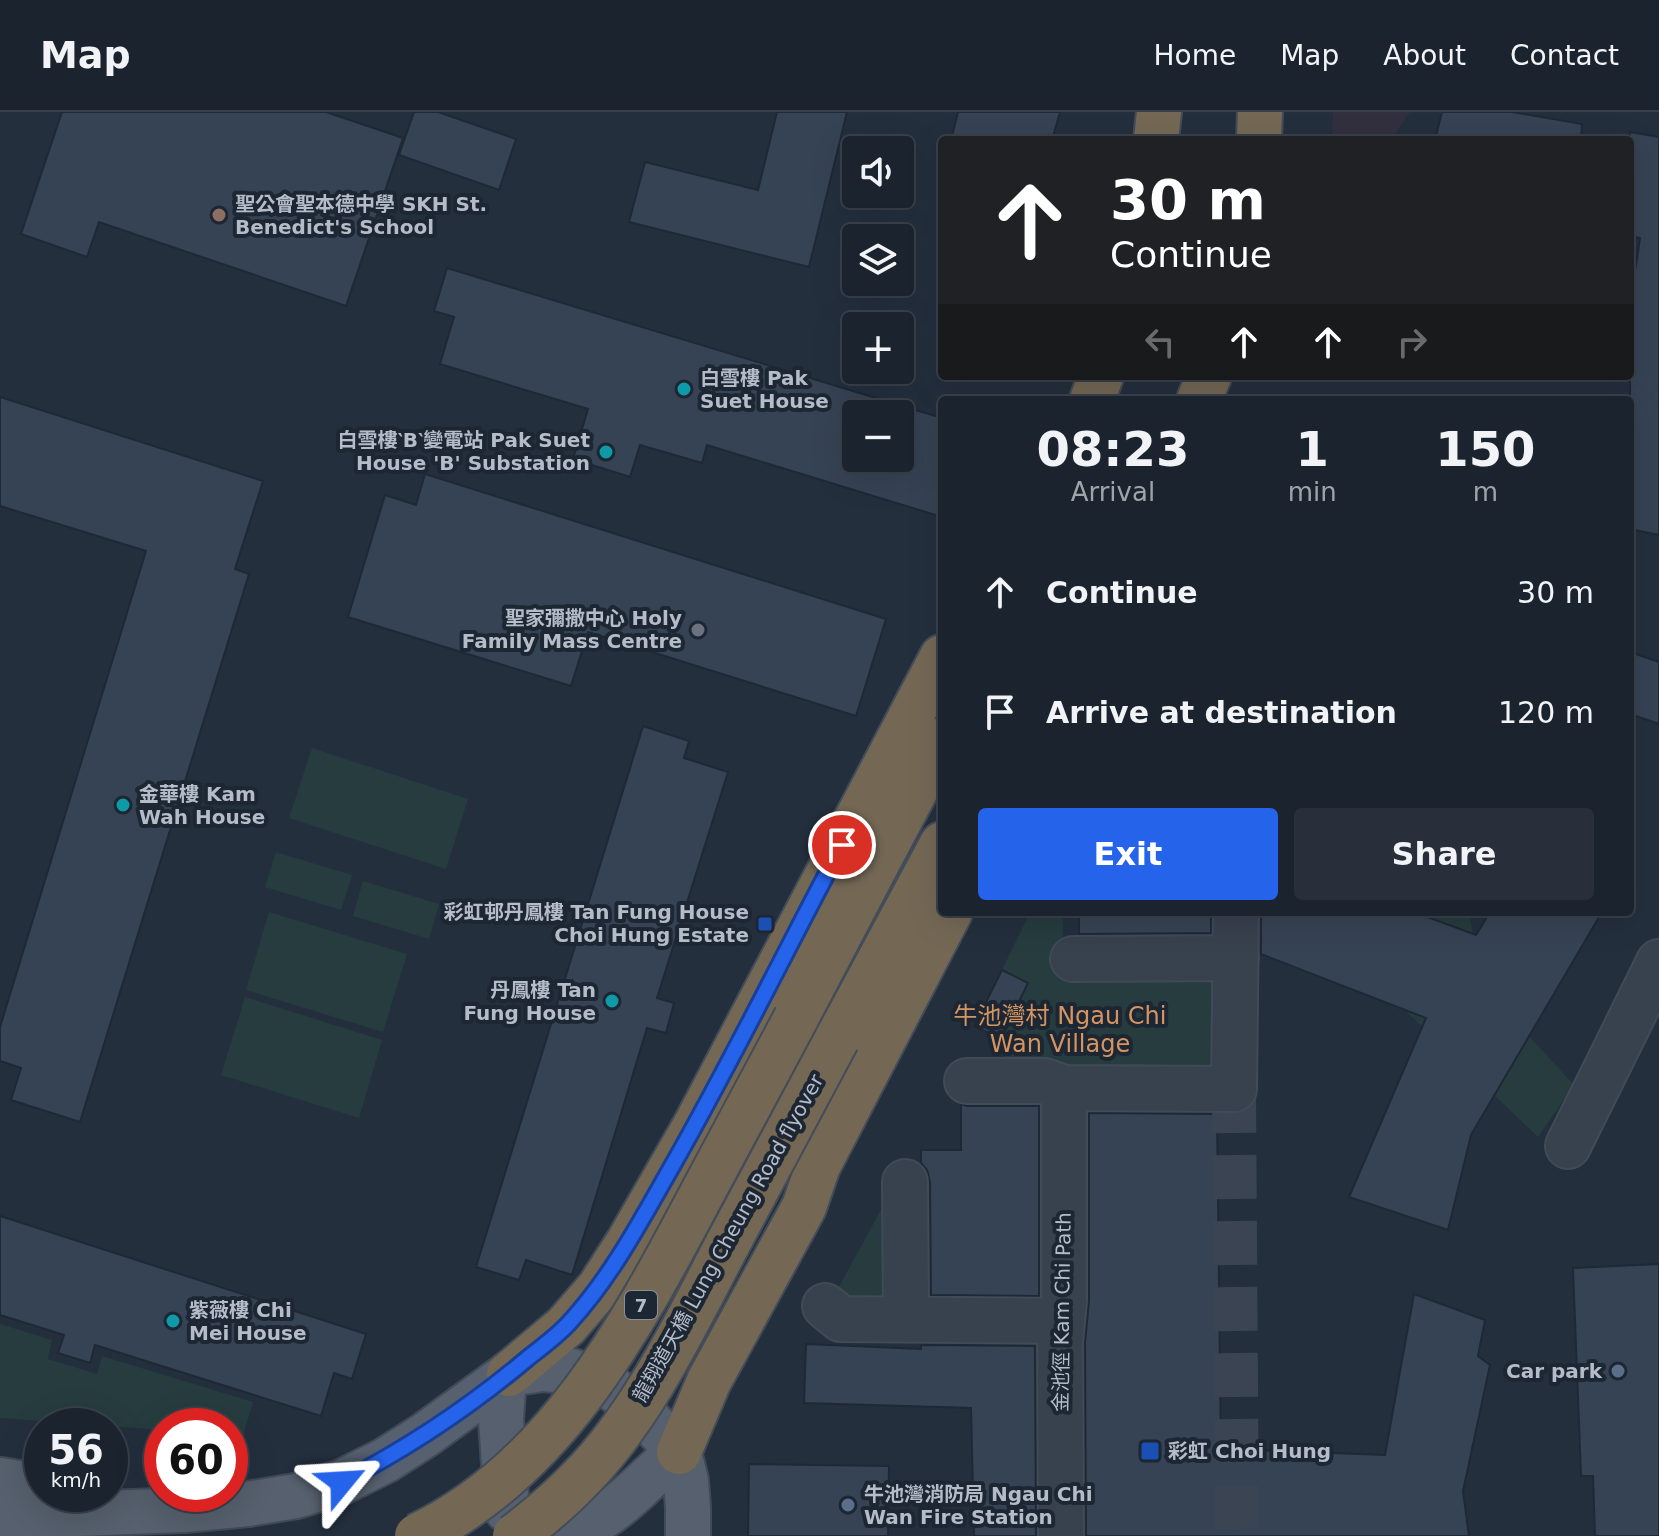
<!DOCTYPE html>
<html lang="en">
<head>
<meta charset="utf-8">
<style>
	body { margin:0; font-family:"DejaVu Sans","Noto Sans TC",sans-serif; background:#282f3a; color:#f1f3f6; height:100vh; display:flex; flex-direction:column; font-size:30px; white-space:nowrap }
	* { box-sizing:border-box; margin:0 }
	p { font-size:26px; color:#a0a4aa }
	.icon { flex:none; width:44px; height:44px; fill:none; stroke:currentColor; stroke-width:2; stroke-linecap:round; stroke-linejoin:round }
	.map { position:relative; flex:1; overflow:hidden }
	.drawer { position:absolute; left:938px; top:284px; width:696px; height:520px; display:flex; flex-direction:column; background:#1b232e; border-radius:8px; box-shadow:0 8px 32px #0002,0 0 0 2px #39404a }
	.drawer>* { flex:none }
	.guide { position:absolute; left:938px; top:24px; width:696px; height:244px; border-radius:8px; box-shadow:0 8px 32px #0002,0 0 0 2px #39404a; background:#202124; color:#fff; overflow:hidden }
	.controls { position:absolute; left:842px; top:24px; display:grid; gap:16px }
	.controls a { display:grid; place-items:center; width:72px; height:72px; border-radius:8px; background:#1b232e; box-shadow:0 8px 32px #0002,0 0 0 2px #39404a; font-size:40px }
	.speed { position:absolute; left:24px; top:1296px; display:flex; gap:16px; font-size:40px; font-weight:700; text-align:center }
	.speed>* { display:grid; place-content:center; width:104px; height:104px; border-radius:50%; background:#1b232e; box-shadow:0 8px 32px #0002,0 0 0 2px #39404a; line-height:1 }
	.speed small { font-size:20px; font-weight:400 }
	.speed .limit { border:12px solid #d22; background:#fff; color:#111 }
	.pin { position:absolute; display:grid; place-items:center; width:68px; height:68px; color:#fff; margin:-34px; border:4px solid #fff; border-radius:50%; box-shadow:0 2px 8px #0007 }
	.me { position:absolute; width:88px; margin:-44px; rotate:63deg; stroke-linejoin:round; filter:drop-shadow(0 0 6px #0008) }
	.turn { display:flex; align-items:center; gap:28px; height:168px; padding:0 40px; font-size:36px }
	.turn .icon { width:104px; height:104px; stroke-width:2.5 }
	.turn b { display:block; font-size:56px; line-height:68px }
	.lanes { display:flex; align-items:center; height:76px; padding:0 40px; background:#0003; justify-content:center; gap:40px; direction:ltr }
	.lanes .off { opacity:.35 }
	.eta { display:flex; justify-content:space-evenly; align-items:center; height:136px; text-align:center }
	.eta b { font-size:48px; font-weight:700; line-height:56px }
	.primary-button { display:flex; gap:16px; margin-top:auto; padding:16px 40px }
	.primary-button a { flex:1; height:92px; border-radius:8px; background:#2563eb; color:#fff; font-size:32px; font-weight:700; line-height:92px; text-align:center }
	.primary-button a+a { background:#282f3a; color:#f1f3f6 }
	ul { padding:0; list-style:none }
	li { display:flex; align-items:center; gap:24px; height:120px; padding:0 40px }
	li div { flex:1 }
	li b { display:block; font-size:30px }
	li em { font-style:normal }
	header { display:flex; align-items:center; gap:48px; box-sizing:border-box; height:112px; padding:0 40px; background:#1b232e; border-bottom:2px solid #39404a }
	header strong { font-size:38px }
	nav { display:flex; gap:44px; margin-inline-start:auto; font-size:28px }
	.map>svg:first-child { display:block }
</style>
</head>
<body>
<header>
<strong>Map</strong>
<nav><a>Home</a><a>Map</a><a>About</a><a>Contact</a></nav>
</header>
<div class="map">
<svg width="1659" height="1424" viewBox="0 0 1659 1424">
	<rect width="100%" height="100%" fill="#242f3e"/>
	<path fill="#32303f" d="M1333,0H1410L1391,28H1332Z"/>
	<path fill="#263c3f" d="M312,636L468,687L446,757L289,706Z
		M276,740L352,763L341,798L265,775Z
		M363,769L439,792L429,827L353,804Z
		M269,800L407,842L383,920L246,878Z
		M1030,800H1063L1062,859H1217V963L1007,962L1001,927L1028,871L1002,858Z
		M1422,800H1469L1482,873L1574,973L1538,1025L1392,886Z
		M245,885L382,928L359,1006L221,963Z
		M890,1081L889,1190L834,1184Z
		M0,1212L52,1228L48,1247L97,1262L102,1244L253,1290L243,1324L230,1323V1314H162V1318L0,1306Z"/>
	<path fill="#364354" stroke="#1f2835" stroke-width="2" fill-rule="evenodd" d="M62,0H326L403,26L346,194L99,110L87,145L21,122Z
		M414,0H438L516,27L499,78L399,43Z
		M777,0H847L809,155L629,110L645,50L758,78Z
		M958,0H1060L1052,28H951Z
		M1442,0H1512L1582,12L1581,28H1435Z
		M1630,20L1659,25V423L1630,417V192L1640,126L1630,124Z
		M447,156L942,306V405L707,333L702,351L640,333L630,365L573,347L588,297L440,252L454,205L434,199ZM856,302H900V346H856Z
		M0,285L263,369L235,457L249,462L80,1010L11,988L21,956L0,949V915L146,439L0,394Z
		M425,362L886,507L856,604L588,520L571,574L348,505L385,383L416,393Z
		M1630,540L1659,550V612L1630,602Z
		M643,614L689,629L684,646L728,660L657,886L674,891L666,921L647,916L572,1163L526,1148L519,1168L476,1155Z
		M1079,800H1211V821L1079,822Z
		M1261,800H1414L1476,823L1490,800H1602L1471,1023L1448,1118L1349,1085L1426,906L1261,842Z
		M1002,858L1028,871L1001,927L974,914Z
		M961,992L967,994H1039V1184L931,1183L930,1070L927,1058L921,1051V1038H961Z
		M1089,1001L1217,1002L1221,1337L1385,1343L1414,1182L1485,1208L1478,1244L1490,1253L1463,1379L1469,1424H1086L1085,1231L1089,1188Z
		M0,1104L366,1222L352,1267L334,1261L321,1304L95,1233L90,1251L58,1241L64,1223L0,1203Z
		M1659,1152V1424H1595L1593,1364H1581L1573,1156Z
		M806,1232L921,1237V1233L1035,1234L1036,1424H974L971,1296L804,1291Z
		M749,1352L889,1354L888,1424H748Z"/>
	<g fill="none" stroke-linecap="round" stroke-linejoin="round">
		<path stroke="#3a4453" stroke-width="44" stroke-dasharray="44 22" stroke-linecap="butt" d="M1234,977L1237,1424"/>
		<defs>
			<path id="minor" d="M1073,847L1236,846
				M967,969H1044L1064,976L1234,977L1236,800
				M1568,1034L1659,850
				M905,1070L906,1208
				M825,1194L841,1207L1061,1209
				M1061,1424L1060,1230L1064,1188V976"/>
			<path id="major" d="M504,1266L501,1307L507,1398
				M0,1368L42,1375
				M507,1397C517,1403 529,1412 540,1415C543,1416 550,1417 553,1417C608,1421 638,1370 679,1340
				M0,1405L184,1398L248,1392L296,1384L342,1370L386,1348L425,1323L509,1262L542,1257L572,1259L604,1271L632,1290L679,1340L686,1369L688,1396V1424"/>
			<path id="highway" d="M1156,28L1159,0
				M1259,28L1260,0
				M1092,288L1101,264
				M1199,288L1209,264
				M796,906L942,628
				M837,927L942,732
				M509,1262L566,1214L599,1176L629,1129L695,1014L942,545
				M679,1340L709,1269L804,1095L818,1054L950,800"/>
		</defs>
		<use href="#minor" stroke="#414a57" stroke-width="48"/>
		<use href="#major" stroke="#414a57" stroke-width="48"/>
		<use href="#highway" stroke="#434c59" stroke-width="48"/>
		<use href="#minor" stroke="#38414e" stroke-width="44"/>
		<use href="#major" stroke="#56606e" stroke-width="44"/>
		<use href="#highway" stroke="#746855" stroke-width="44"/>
		<defs>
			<path id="highway-bridge" d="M417,1424C554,1359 630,1217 698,1089C731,1028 763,967 796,906
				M515,1424C537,1407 559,1389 579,1368C641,1306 685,1214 725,1137C762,1067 800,997 837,927"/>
		</defs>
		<use href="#highway-bridge" stroke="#434c59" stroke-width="48" stroke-linecap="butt"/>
		<use href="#highway-bridge" stroke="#746855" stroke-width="44"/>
	</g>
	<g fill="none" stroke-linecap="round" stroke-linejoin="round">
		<defs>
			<path id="route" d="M342,1370C408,1336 471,1294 528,1246C542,1235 557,1224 569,1211C613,1163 643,1105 675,1049C734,945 786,838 842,733"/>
		</defs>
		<use href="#route" stroke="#184099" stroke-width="20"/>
		<use href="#route" stroke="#2563eb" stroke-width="14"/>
	</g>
	<circle fill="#8d6e63" stroke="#1d2633" stroke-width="3" cx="219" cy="103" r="8"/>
	<g fill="#0f9aa8" stroke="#1d2633" stroke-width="3">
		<circle cx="684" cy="277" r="8"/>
		<circle cx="606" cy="340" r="8"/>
		<circle cx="123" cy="693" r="8"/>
		<circle cx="612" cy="889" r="8"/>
		<circle cx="173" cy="1209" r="8"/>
	</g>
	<circle fill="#6b7280" stroke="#1d2633" stroke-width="3" cx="698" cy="518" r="8"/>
	<g fill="#1a4fb4" stroke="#1d2633" stroke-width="3">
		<rect x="757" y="804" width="16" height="16" rx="4"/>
		<rect x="1140" y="1329" width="20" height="20" rx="4"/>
	</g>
	<g fill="#5c6f8a" stroke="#1d2633" stroke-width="3">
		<circle cx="1618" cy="1259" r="8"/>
		<circle cx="848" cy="1393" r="8"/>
	</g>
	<g text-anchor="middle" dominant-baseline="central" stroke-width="8" stroke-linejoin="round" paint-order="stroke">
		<rect fill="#1d2633" stroke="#878f9c" stroke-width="2" x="625" y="1179" width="32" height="28" rx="6"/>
		<g font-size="18" font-weight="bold" fill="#b4bcc9">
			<text x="641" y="1193">7</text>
		</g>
		<g font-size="20" font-weight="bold" fill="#b4bcc9" stroke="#1d2633" text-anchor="start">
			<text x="235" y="92">聖公會聖本德中學 SKH St.<tspan x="235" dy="23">Benedict's School</tspan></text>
			<text x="700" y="266">白雪樓 Pak<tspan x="700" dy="23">Suet House</tspan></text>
			<text x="590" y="328" text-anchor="end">白雪樓‵B‵變電站 Pak Suet<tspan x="590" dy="23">House 'B' Substation</tspan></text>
			<text x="682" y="506" text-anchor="end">聖家彌撒中心 Holy<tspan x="682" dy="23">Family Mass Centre</tspan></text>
			<text x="139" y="682">金華樓 Kam<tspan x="139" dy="23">Wah House</tspan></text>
			<text x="749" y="800" text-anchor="end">彩虹邨丹鳳樓 Tan Fung House<tspan x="749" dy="23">Choi Hung Estate</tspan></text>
			<text x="596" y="878" text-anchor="end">丹鳳樓 Tan<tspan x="596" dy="23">Fung House</tspan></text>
			<text x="189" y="1198">紫薇樓 Chi<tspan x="189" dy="23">Mei House</tspan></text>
			<text x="1602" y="1259" text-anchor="end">Car park</text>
			<text x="1168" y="1339">彩虹 Choi Hung</text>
			<text x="864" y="1382">牛池灣消防局 Ngau Chi<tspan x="864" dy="23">Wan Fire Station</tspan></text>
		</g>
		<g font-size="20" fill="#b4bcc9" stroke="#1d2633">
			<text transform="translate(728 1126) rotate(-61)">龍翔道天橋 Lung Cheung Road flyover</text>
			<text transform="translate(1062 1200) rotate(-89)">金池徑 Kam Chi Path</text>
		</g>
		<g font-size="24" fill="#d59563" stroke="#1d2633">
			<text x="1060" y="904">牛池灣村 Ngau Chi<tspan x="1060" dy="28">Wan Village</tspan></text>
		</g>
	</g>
</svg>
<div class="controls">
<a><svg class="icon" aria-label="sound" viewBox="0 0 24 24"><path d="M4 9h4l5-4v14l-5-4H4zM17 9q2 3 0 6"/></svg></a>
<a><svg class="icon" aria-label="layers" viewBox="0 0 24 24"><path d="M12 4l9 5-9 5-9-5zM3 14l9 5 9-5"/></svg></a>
<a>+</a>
<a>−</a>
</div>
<div class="speed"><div>56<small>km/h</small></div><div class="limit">60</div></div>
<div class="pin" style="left:842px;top:733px;background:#d93025"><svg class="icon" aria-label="arrive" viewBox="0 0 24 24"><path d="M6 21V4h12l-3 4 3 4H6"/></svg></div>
<svg class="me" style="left:342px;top:1370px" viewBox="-20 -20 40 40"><path d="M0-17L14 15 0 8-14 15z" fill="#2563eb" stroke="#fff" stroke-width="4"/></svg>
<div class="guide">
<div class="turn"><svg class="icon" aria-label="ahead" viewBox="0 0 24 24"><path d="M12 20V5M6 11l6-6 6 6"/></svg><div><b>30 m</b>Continue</div></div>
<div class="lanes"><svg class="icon off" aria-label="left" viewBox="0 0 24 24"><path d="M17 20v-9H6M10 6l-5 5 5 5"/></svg><svg class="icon" aria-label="ahead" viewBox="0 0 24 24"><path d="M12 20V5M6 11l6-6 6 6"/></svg><svg class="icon" aria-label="ahead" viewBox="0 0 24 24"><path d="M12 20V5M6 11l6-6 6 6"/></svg><svg class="icon off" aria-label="right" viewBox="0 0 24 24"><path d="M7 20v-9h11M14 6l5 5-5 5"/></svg></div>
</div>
<section class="drawer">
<div class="eta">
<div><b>08:23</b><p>Arrival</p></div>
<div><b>1</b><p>min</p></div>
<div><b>150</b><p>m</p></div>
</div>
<ul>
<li><svg class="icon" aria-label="ahead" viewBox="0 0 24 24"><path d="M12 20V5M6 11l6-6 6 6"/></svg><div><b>Continue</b></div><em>30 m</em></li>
<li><svg class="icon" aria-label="arrive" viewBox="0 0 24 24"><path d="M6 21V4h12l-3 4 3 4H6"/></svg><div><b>Arrive at destination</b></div><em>120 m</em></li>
</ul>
<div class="primary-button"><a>Exit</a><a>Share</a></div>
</section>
</div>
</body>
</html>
